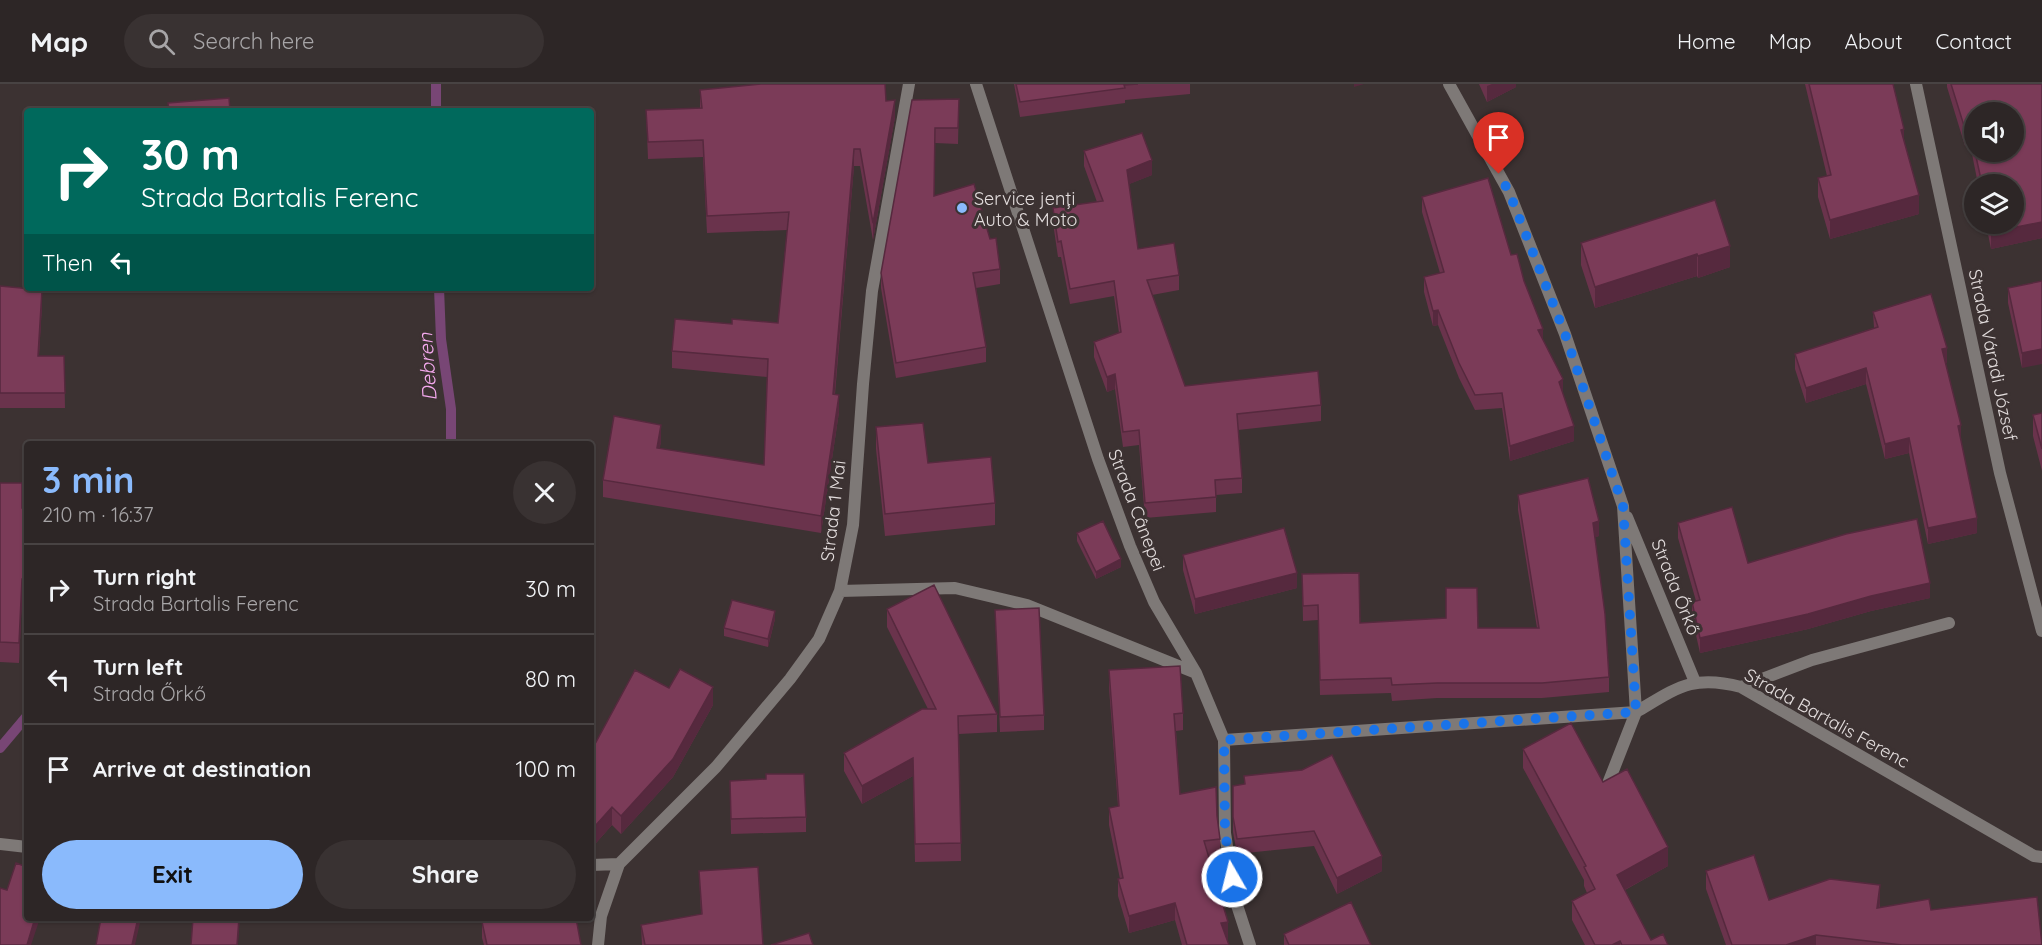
<!DOCTYPE html>
<html lang="en">
<head>
<meta charset="utf-8">
<style>
	body { margin:0; font-family:Quicksand,sans-serif; background:#393232; color:#f1f3f6; height:100vh; display:flex; flex-direction:column; font-size:22px; white-space:nowrap }
	* { box-sizing:border-box; margin:0 }
	p { font-size:20px; color:#a7a5a7 }
	.icon { flex:none; width:33px; height:33px; fill:none; stroke:currentColor; stroke-width:2; stroke-linecap:round; stroke-linejoin:round }
	.map { position:relative; flex:1; overflow:hidden }
	.details { position:absolute; left:24px; top:357px; width:570px; height:480px; display:flex; flex-direction:column; background:#2d2626; border-radius:6px; box-shadow:0 2px 4px #0004,0 0 0 2px #484343 }
	.details>* { flex:none }
	.guide { position:absolute; left:24px; top:24px; width:570px; height:183px; border-radius:6px; box-shadow:0 2px 4px #0004,0 0 0 2px #484343; background:#00695c; color:#fff; overflow:hidden }
	.controls { position:absolute; left:1964px; top:18px; display:grid; gap:12px }
	.controls a { display:grid; place-items:center; width:60px; height:60px; border-radius:50%; background:#2d2626; box-shadow:0 2px 4px #0004,0 0 0 2px #484343; font-size:30px }
	.pin { position:absolute; display:grid; place-items:center; width:51px; height:51px; color:#fff; margin:-62px -26px; border-radius:50% 50% 50% 0; rotate:-45deg; box-shadow:0 0 6px #0007 }
	.pin .icon { rotate:45deg }
	.me { position:absolute; width:66px; margin:-33px; rotate:352deg; stroke-linejoin:round; filter:drop-shadow(0 0 4px #0008) }
	.turn { display:flex; align-items:center; gap:21px; height:126px; padding:0 18px; font-size:27px }
	.turn .icon { width:78px; height:78px; stroke-width:2.5 }
	.turn b { display:block; font-size:42px; line-height:51px }
	.then { display:flex; align-items:center; height:57px; padding:0 18px; background:#0003; gap:12px; font-size:22px }
	.round { display:grid; place-items:center; flex:none; width:63px; height:63px; border-radius:32px; background:#393232 }
	.head { display:flex; align-items:center; justify-content:space-between; height:102px; padding:0 18px }
	h1 { font-size:36px; font-weight:700; line-height:45px; color:#8abafc }
	.button { display:flex; gap:12px; margin-top:auto; padding:12px 18px }
	.button a { flex:1; height:69px; border-radius:36px; background:#8abafc; color:#111; font-size:24px; font-weight:700; line-height:69px; text-align:center }
	.button a+a { background:#393232; color:#f1f3f6 }
	ul { padding:0; list-style:none }
	li { display:flex; align-items:center; gap:18px; height:90px; padding:0 18px; border-top:2px solid #484343 }
	li div { flex:1 }
	li b { display:block; font-size:22px }
	li em { font-style:normal }
	header { display:flex; align-items:center; gap:36px; box-sizing:border-box; height:84px; padding:0 30px; background:#2d2626; border-bottom:2px solid #484343 }
	header strong { font-size:28px }
	nav { display:flex; gap:33px; margin-inline-start:auto; font-size:21px }
	.search { width:420px; height:54px; background:#393232; display:flex; align-items:center; gap:15px; box-sizing:border-box; padding:0 21px; border-radius:33px; color:#a7a5a7; font-size:22px }
	.map>svg:first-child { display:block }
</style>
</head>
<body>
<header>
<strong>Map</strong>
<div class="search"><svg class="icon" aria-label="search" viewBox="0 0 24 24"><circle cx="10" cy="10" r="6"/><path d="M15 15l6 6"/></svg>Search here</div>
<nav><a>Home</a><a>Map</a><a>About</a><a>Contact</a></nav>
</header>
<div class="map">
<svg width="2042" height="861" viewBox="0 0 2042 861">
	<rect width="100%" height="100%" fill="#3c3232"/>
	<g fill="none" stroke-linecap="round" stroke-linejoin="round">
		<path stroke="#784675" stroke-width="10" d="M436,0V27
			M439,204L441,255L451,325V360
			M0,664L27,632"/>
		<path stroke="#7e7977" stroke-width="12" d="M976,0L1098,375L1130,462L1154,518L1196,589L1224,656L1225,749L1235,815L1250,861
			M1449,0L1509,108L1565,250L1623,422L1636,628L1609,697
			M1916,0L2000,389L2042,547
			M1627,433L1695,598
			M840,507L955,504L1027,521L1196,589
			M1741,603L1812,576L1949,539
			M1224,656L1636,628C1677,604 1692,590 1741,603L2034,772L2042,773
			M0,760L27,763
			M591,781L619,780
			M598,861L601,832L619,780L716,683L790,595L819,555L840,507L853,441L863,300L872,207L909,0"/>
	</g>
	<path fill="#6a334c" fill-rule="evenodd" d="M1014,0H1190V10L1125,16V19L1020,33Z
		M1479,0H1516V3L1487,18Z
		M1805,0H1893L1919,130L1830,155L1818,113V94L1827,92Z
		M1947,0H2042V154L1991,165L1986,140H2013V100H1978L1970,60L1965,62L1947,3ZM1974,28L2013,68H1974Z
		M700,6L886,17L895,33L873,156L860,82H854L835,310L839,328L821,449L603,413V396L661,358L659,365L764,381L767,293L672,284V267L732,240L778,239L787,146L707,149L703,73L648,75L646,26L700,24Z
		M959,15L958,60L935,59L934,112L990,155L1000,185V200L976,204L986,263V278L896,294L881,204V189L912,16Z
		M1084,67L1152,91L1129,100L1138,165L1179,191V206L1152,211L1185,302L1321,321V337L1238,346L1242,394V409L1216,411V428L1145,434L1139,361L1123,363L1115,305L1107,308L1094,273V258L1119,249L1114,212L1070,220L1061,173H1058L1053,139V124L1097,118L1084,82Z
		M1422,113L1511,171L1524,197L1543,256L1563,310L1574,357L1510,377L1502,324L1475,326L1459,294L1438,241L1433,242L1424,208V193L1440,189L1422,128Z
		M1715,116L1730,183L1698,194L1697,192L1595,224L1581,181V159Z
		M2042,197L2022,284L2008,219V204Z
		M0,202L42,221L39,272H64L65,324H0Z
		M1873,228L1947,279H1945L1961,356L1977,449L1928,460L1909,369L1885,375L1866,300L1806,319L1795,285V270L1874,244Z
		M2042,329V387L2033,352V331Z
		M876,343L928,379L995,419V441L885,452L876,365Z
		M0,399L22,424H27V515L22,514L19,579L0,578Z
		M1518,411L1599,452L1595,453L1609,593V608L1542,614H1437L1392,617L1391,609L1320,611L1318,536L1303,537L1302,490L1360,539L1478,544H1537L1518,426Z
		M1678,439L1748,479L1930,514L1871,527L1808,545L1700,569L1692,533V518L1696,517L1678,454Z
		M1077,449L1121,483L1096,495L1077,457Z
		M1183,471L1297,504L1195,530L1183,486Z
		M887,525L997,630V648L959,650L961,777L915,778L913,692L862,720L844,687V669L928,625L887,543Z
		M995,526L1044,631V646L1000,648Z
		M775,535L768,563L724,552V544Z
		M1109,586L1183,629V646L1176,647L1180,710L1217,732L1220,755V772L1209,774L1228,855H1227L1229,861H1182L1175,836L1129,849L1118,812V795H1120L1109,741V724L1118,722L1109,604Z
		M669,604L713,621L673,693L621,750L612,741L596,759L591,755V654L596,658Z
		M1523,665L1603,698L1668,782L1625,806L1651,856L1668,861H1585L1572,836V817L1587,809L1584,802V796L1523,684Z
		M766,690L806,733V748L731,750L730,697L766,695Z
		M1244,692L1382,787L1337,810L1314,762L1237,770L1233,748V702L1244,700Z
		M699,787L763,861H642L641,841L701,830Z
		M1706,787L1769,816L1880,819V823L1931,826L2042,861H1726L1706,805Z
		M482,838L581,861H484L482,854Z
		M1284,850L1371,861H1284Z"/>
	<path fill="#56293e" d="M1354,0H1364L1354,3Z
		M1492,0H1516V3L1487,18V2Z
		M895,16V33L873,156V139Z
		M1970,44V60L1965,62V45Z
		M1904,45V64L1901,46Z
		M854,65V82L833,328V310Z
		M1152,76V91L1127,101V86Z
		M1919,111V130L1830,155V136Z
		M2042,138V154L1991,165V148Z
		M1730,162V183L1698,194V172Z
		M1697,170V192L1595,224V203Z
		M42,206V221L38,287V272Z
		M1438,226V241L1433,242V227Z
		M1543,245V260L1538,246Z
		M1947,264V279L1942,281V265Z
		M2042,265V280L2022,284V269Z
		M1866,284V300L1806,319V304Z
		M1115,290V305L1107,308V293Z
		M1563,295V311L1559,298Z
		M839,311V328L821,449V432Z
		M661,341V358L657,381V364Z
		M1961,341V356L1958,342Z
		M1574,342V357L1510,377V362Z
		M1909,354V369L1885,375V360Z
		M1977,434V449L1928,460V444Z
		M1599,437V452L1593,454V439Z
		M1121,475V483L1096,495V488Z
		M1297,489V504L1195,530V515Z
		M22,495V514L19,579V559Z
		M1930,499V514L1871,527L1808,545L1700,569V554L1871,512Z
		M775,527V535L768,563V555Z
		M713,603V621L673,693L621,750V732Z
		M913,674V692L862,720V702Z
		M612,723V741L596,759V741Z
		M1668,763V782L1617,810V791Z
		M1382,772V787L1337,810V794Z
		M1880,801V819L1877,842V824Z
		M1175,819V836L1129,849V832Z
		M35,834H40L31,861H27Z
		M138,834H141L135,861H132Z
		M239,834H240L238,861H237Z
		M1228,838V855L1221,857V839Z
		M1816,851V861H1786Z
		M1620,857V861H1612Z"/>
	<path fill="#7b3b58" stroke="#56293e" stroke-width="1.5" d="M761,0H885L886,17L895,16L873,139L860,65H854L833,310L839,311L821,432L603,396L614,332L661,341L657,364L764,381L768,275L672,267L675,235L732,240V235L778,239L789,128L707,132L703,56L648,58L646,26L702,24L700,6Z
		M1016,0H1138L1124,1L1125,4L1020,18Z
		M1809,0H1893L1904,45L1901,46L1919,111L1830,136L1818,94L1831,91Z
		M1951,0H2042V138L1991,148L1990,140H2013V100H1982L1975,68H2013V28H1974V63L1970,44L1965,45Z
		M229,14L230,27H169L168,19Z
		M959,15L958,44H935L934,112L974,100L990,155L996,154L1000,185L973,189L986,263L896,279L881,189L912,16Z
		M1142,49L1152,76L1127,86L1138,165L1174,159L1179,191L1147,196L1185,302L1318,287L1321,321L1237,330L1242,394L1215,396L1216,413L1145,419L1139,346L1123,348L1115,290L1107,293L1094,258L1121,248L1114,197L1070,205L1061,157L1058,158L1053,124L1103,117L1084,67Z
		M1488,94L1511,171L1517,170L1524,197L1543,245L1538,246L1563,295L1559,298L1574,342L1510,362L1502,309L1475,311L1459,279L1438,226L1433,227L1424,193L1444,188L1422,113Z
		M1715,116L1730,162L1698,172L1697,170L1595,203L1581,159Z
		M2042,197V265L2022,269L2008,204Z
		M0,202L42,206L38,272H64L65,309H0Z
		M1931,210L1947,264L1942,265L1961,341L1958,342L1977,434L1928,444L1909,354L1885,360L1866,284L1806,304L1795,270L1878,243L1873,228Z
		M2042,329V365L2033,331Z
		M923,339L928,379L991,373L995,419L885,430L876,343Z
		M1588,394L1599,437L1593,439L1605,530L1609,593L1542,599H1437L1392,601L1391,594L1320,596L1318,521L1303,522L1302,490L1359,489L1360,539L1446,534V504H1477L1478,544H1539L1518,411Z
		M0,399H22V424H27V495H22L19,559L0,558Z
		M1732,423L1748,479L1846,450L1917,435L1930,499L1871,512L1808,530L1700,554L1692,518L1700,516L1678,439Z
		M1103,437L1121,475L1096,488L1077,449Z
		M1284,444L1297,489L1195,515L1183,471Z
		M934,501L997,630L958,632L961,759L915,760L913,674L862,702L844,669L922,625H936L887,525Z
		M732,516L775,527L768,555L724,544Z
		M1039,524L1044,631L1000,633L995,526Z
		M1180,582L1183,629L1174,630L1180,710L1216,703L1217,732L1220,755L1204,757L1228,838L1221,839L1229,861H1187L1175,819L1129,832L1118,795L1123,794L1109,724L1119,722L1109,586Z
		M680,585L713,603L673,675L621,732L612,723L596,741L591,736V654L596,658L635,586L669,604Z
		M1571,639L1603,698L1627,685L1668,763L1617,791L1651,856L1663,850L1668,861H1622L1620,857L1612,861H1595L1572,817L1595,805L1584,783L1586,782L1523,665Z
		M1332,671L1382,772L1337,794L1314,747L1237,755L1233,733V702L1245,700L1244,692L1302,686Z
		M766,690H804L806,733L731,735L730,697L766,695Z
		M1754,771L1769,816L1830,795L1880,801L1877,824L1929,815L1931,826L2037,813L2042,861H1902L1816,851L1786,861H1732L1706,787Z
		M16,779L27,783V834H35L27,861H0V804L7,806Z
		M758,783L763,861H645L641,841L702,830L699,787Z
		M1351,818L1371,861H1289L1284,850Z
		M101,834H138L132,861H96Z
		M193,834H239L237,861H191Z
		M502,834H576L581,861H487L482,838Z
		M809,849L813,861H771Z"/>
	<g fill="none" stroke-linecap="round" stroke-linejoin="round">
		<path stroke="#1a73e8" stroke-width="10" stroke-dasharray="0 18" d="M1232,793L1225,748L1224,656L1636,628L1623,422L1565,250L1509,108L1499,90"/>
	</g>
	<circle fill="#8abafc" stroke="#3c3232" stroke-width="2" cx="962" cy="124" r="6"/>
	<g text-anchor="middle" dominant-baseline="central" stroke-width="6" stroke-linejoin="round" paint-order="stroke">
		<g font-size="18" fill="#e3dddd" stroke="#3c3232" text-anchor="start">
			<text x="974" y="114">Service jenți<tspan x="974" dy="21">Auto &amp; Moto</tspan></text>
		</g>
		<g font-size="18" fill="#e3dddd" stroke="#3c3232">
			<text transform="translate(1993 271) rotate(78)">Strada Váradi József</text>
			<text transform="translate(1137 426) rotate(69)">Strada Cânepei</text>
			<text transform="translate(833 427) rotate(-83)">Strada 1 Mai</text>
			<text transform="translate(1676 503) rotate(68)">Strada Őrkő</text>
			<text transform="translate(1827 634) rotate(29)">Strada Bartalis Ferenc</text>
		</g>
		<g font-size="20" font-style="italic" fill="#f4a9ee" stroke="#3c3232">
			<text transform="translate(427 283) rotate(-94)">Debren</text>
		</g>
	</g>
</svg>
<div class="controls">
<a><svg class="icon" aria-label="sound" viewBox="0 0 24 24"><path d="M4 9h4l5-4v14l-5-4H4zM17 9q2 3 0 6"/></svg></a>
<a><svg class="icon" aria-label="layers" viewBox="0 0 24 24"><path d="M12 4l9 5-9 5-9-5zM3 14l9 5 9-5"/></svg></a>
</div>
<div class="pin" style="left:1499px;top:90px;background:#d93025"><svg class="icon" aria-label="arrive" viewBox="0 0 24 24"><path d="M6 21V4h12l-3 4 3 4H6"/></svg></div>
<svg class="me" style="left:1232px;top:793px" viewBox="-20 -20 40 40"><circle r="17" fill="#1a73e8" stroke="#fff" stroke-width="3"/><path d="M0-11L8 9 0 5-8 9z" fill="#fff"/></svg>
<div class="guide">
<div class="turn"><svg class="icon" aria-label="right" viewBox="0 0 24 24"><path d="M7 20v-9h11M14 6l5 5-5 5"/></svg><div><b>30 m</b>Strada Bartalis Ferenc</div></div>
<div class="then">Then<svg class="icon" aria-label="left" viewBox="0 0 24 24"><path d="M17 20v-9H6M10 6l-5 5 5 5"/></svg></div>
</div>
<section class="details">
<div class="head"><div><h1>3 min</h1><p>210 m · 16:37</p></div><a class="round"><svg class="icon" aria-label="close" viewBox="0 0 24 24"><path d="M6 6l12 12M18 6L6 18"/></svg></a></div>
<ul>
<li><svg class="icon" aria-label="right" viewBox="0 0 24 24"><path d="M7 20v-9h11M14 6l5 5-5 5"/></svg><div><b>Turn right</b><p>Strada Bartalis Ferenc</p></div><em>30 m</em></li>
<li><svg class="icon" aria-label="left" viewBox="0 0 24 24"><path d="M17 20v-9H6M10 6l-5 5 5 5"/></svg><div><b>Turn left</b><p>Strada Őrkő</p></div><em>80 m</em></li>
<li><svg class="icon" aria-label="arrive" viewBox="0 0 24 24"><path d="M6 21V4h12l-3 4 3 4H6"/></svg><div><b>Arrive at destination</b></div><em>100 m</em></li>
</ul>
<div class="button"><a>Exit</a><a>Share</a></div>
</section>
</div>
</body>
</html>
